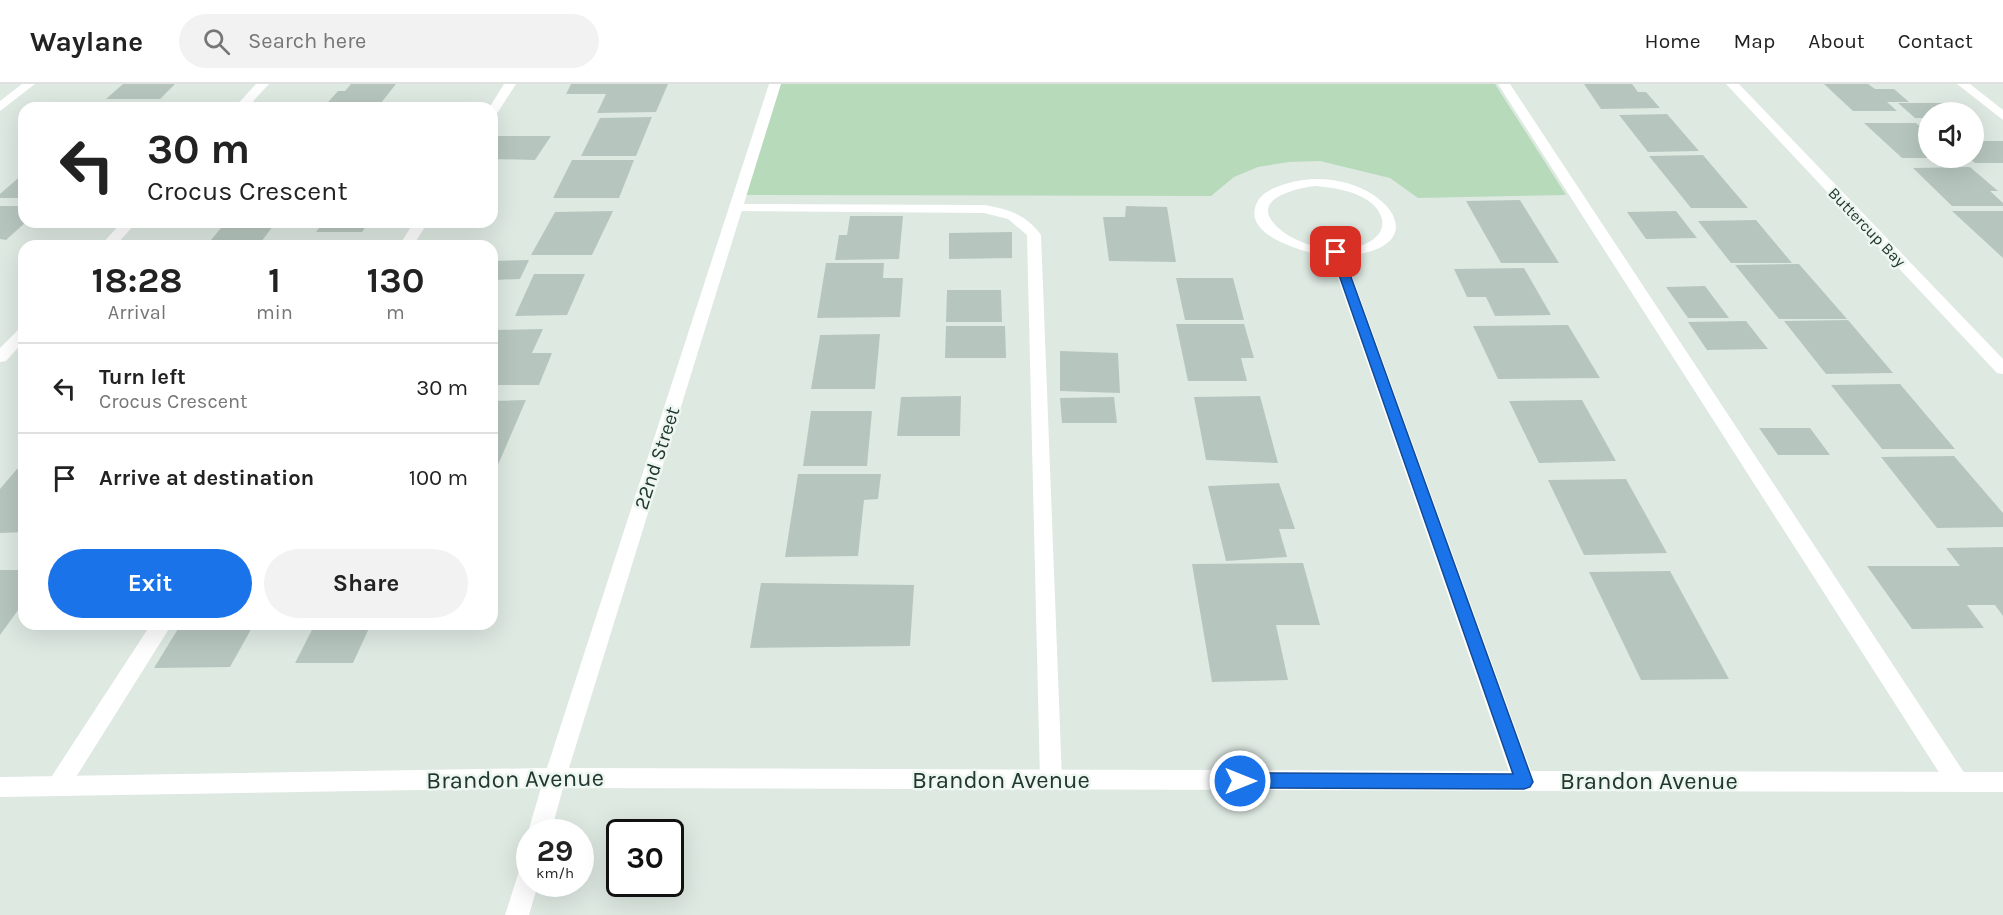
<!DOCTYPE html>
<html lang="en">
<head>
<meta charset="utf-8">
<style>
	body { margin:0; font-family:Karla,sans-serif; background:#f2f2f2; color:#222; height:100vh; display:flex; flex-direction:column; font-size:22px; white-space:nowrap }
	* { box-sizing:border-box; margin:0 }
	p { font-size:20px; color:#767676 }
	.icon { flex:none; width:33px; height:33px; fill:none; stroke:currentColor; stroke-width:2; stroke-linecap:round; stroke-linejoin:round }
	.map { position:relative; flex:1; overflow:hidden }
	.drawer { position:absolute; left:18px; top:156px; width:480px; height:390px; display:flex; flex-direction:column; background:#fff; border-radius:18px; box-shadow:0 6px 24px #0002 }
	.drawer>* { flex:none }
	.top-card { position:absolute; left:18px; top:18px; width:480px; height:126px; border-radius:18px; box-shadow:0 6px 24px #0002; background:#fff; color:#222; overflow:hidden }
	.controls { position:absolute; left:1918px; top:18px; display:grid; gap:12px }
	.controls a { display:grid; place-items:center; width:66px; height:66px; border-radius:50%; background:#fff; box-shadow:0 6px 24px #0002; font-size:30px }
	.speed { position:absolute; left:516px; top:735px; display:flex; gap:12px; font-size:30px; font-weight:700; text-align:center }
	.speed>* { display:grid; place-content:center; width:78px; height:78px; border-radius:50%; background:#fff; box-shadow:0 6px 24px #0002; line-height:1 }
	.speed small { font-size:15px; font-weight:400 }
	.speed .limit { border:3px solid #111; border-radius:9px; background:#fff; color:#111 }
	.pin { position:absolute; display:grid; place-items:center; width:51px; height:51px; color:#fff; margin:-26px; border-radius:12px; box-shadow:0 3px 9px #0006 }
	.me { position:absolute; width:66px; margin:-33px; rotate:90deg; stroke-linejoin:round; filter:drop-shadow(0 0 4px #0008) }
	.turn { display:flex; align-items:center; gap:21px; height:126px; padding:0 30px; font-size:27px }
	.turn .icon { width:78px; height:78px; stroke-width:2.5 }
	.turn b { display:block; font-size:42px; line-height:51px }
	.eta { display:flex; justify-content:space-evenly; align-items:center; height:102px; text-align:center }
	.eta b { font-size:36px; font-weight:700; line-height:42px }
	.button { display:flex; gap:12px; margin-top:auto; padding:12px 30px }
	.button a { flex:1; height:69px; border-radius:36px; background:#1a73e8; color:#fff; font-size:24px; font-weight:700; line-height:69px; text-align:center }
	.button a+a { background:#f2f2f2; color:#222 }
	ul { padding:0; list-style:none }
	li { display:flex; align-items:center; gap:18px; height:90px; padding:0 30px; border-top:2px solid #e0e0e0 }
	li div { flex:1 }
	li b { display:block; font-size:22px }
	li em { font-style:normal }
	header { display:flex; align-items:center; gap:36px; box-sizing:border-box; height:84px; padding:0 30px; background:#fff; border-bottom:2px solid #e0e0e0 }
	header strong { font-size:28px }
	nav { display:flex; gap:33px; margin-inline-start:auto; font-size:21px }
	.search { width:420px; height:54px; background:#f2f2f2; display:flex; align-items:center; gap:15px; box-sizing:border-box; padding:0 21px; border-radius:33px; color:#767676; font-size:22px }
	.map>svg:first-child { display:block }
</style>
</head>
<body>
<header>
<strong>Waylane</strong>
<div class="search"><svg class="icon" aria-label="search" viewBox="0 0 24 24"><circle cx="10" cy="10" r="6"/><path d="M15 15l6 6"/></svg>Search here</div>
<nav><a>Home</a><a>Map</a><a>About</a><a>Contact</a></nav>
</header>
<div class="map">
<svg width="2003" height="831" viewBox="0 0 2003 831">
	<rect width="100%" height="100%" fill="#dee9e2"/>
	<path fill="#b7dabb" d="M776,0H1495L1566,111L1418,114L1390,94L1320,77L1289,78L1258,83L1234,93L1211,112L742,111Z"/>
	<path fill="#b6c6be" d="M123,0H175L160,15H106Z
		M351,0H396L377,24H323L338,7H345Z
		M571,0H668L656,28L597,29L606,10H566Z
		M1584,0H1632L1638,8H1646L1660,24L1601,25Z
		M1824,0H1868L1875,5H1894L1909,18H1887L1897,27H1853Z
		M1898,19H1941L1953,28H1929V34H1915Z
		M1667,30L1699,67L1648,68L1619,31Z
		M652,33L636,72H581L600,34Z
		M1864,39H1916L1929,50V74H1902Z
		M498,52H551L535,76L492,75V60Z
		M1974,57H2003V79H1975L1969,74H1974Z
		M1703,71L1748,124H1691L1649,72Z
		M572,76H634L619,114H553Z
		M1970,83L1998,107H1990L2003,119V122H1952L1913,84Z
		M24,89V114H0V110Z
		M1520,116L1559,179H1501L1466,117Z
		M0,122H24V138H26L6,156L0,155Z
		M1126,122L1167,123L1176,178L1109,177L1103,133H1125Z
		M613,127L592,171H531L555,128Z
		M1676,127L1697,154L1646,155L1627,128Z
		M1952,127H2003V174Z
		M850,132H903L899,175L835,176L839,151H847Z
		M1756,136L1792,179H1731L1698,137Z
		M226,138H276L258,162H206Z
		M324,138H369L362,148H316Z
		M1012,148V174L949,175V149Z
		M529,176L520,195L492,196V177Z
		M826,179H884L883,194H903L900,233L817,234Z
		M1799,180L1847,235H1779L1735,181Z
		M1524,184L1551,231L1495,232L1486,213H1467L1454,185Z
		M534,190H585L567,231L515,232Z
		M1176,194H1233L1244,236H1185Z
		M1705,202L1729,234H1688L1666,203Z
		M947,206H1001L1002,238H946Z
		M1848,236L1893,289L1826,290L1784,237Z
		M1746,237L1768,265L1707,266L1688,238Z
		M1176,240H1244L1254,274H1241L1247,297H1188Z
		M1568,241L1600,294L1498,295L1473,242Z
		M946,242H1005L1006,274H945Z
		M543,245L532,269H552L539,301H492V246Z
		M880,250L875,305H811L820,251Z
		M1060,267L1118,269L1120,309L1060,307Z
		M1900,300L1955,365H1882L1831,301Z
		M961,312L960,352H897L901,313Z
		M1260,312L1278,379L1206,376L1194,313Z
		M1114,313L1117,339H1062L1060,314Z
		M526,316L497,383H492V317Z
		M1582,316L1616,377L1539,379L1509,317Z
		M811,327H872L867,382H803Z
		M1759,344H1810L1830,371H1778Z
		M1954,372L2003,429V443L1937,444L1881,373Z
		M17,385H24V448L0,449V405Z
		M798,390H881L878,415L864,416L858,472L785,473Z
		M1626,395L1667,469L1584,471L1548,396Z
		M1279,399L1295,445H1279L1287,473L1226,477L1208,402Z
		M2003,463V532L1995,521H1967L1984,544L1912,545L1867,482H1960L1946,464Z
		M1303,479L1320,541H1276L1288,596L1212,598L1192,480Z
		M0,486H24V518L0,551Z
		M1670,487L1729,595L1641,596L1589,488Z
		M761,499L914,501L910,562L750,564Z
		M181,540H254L230,583L154,584Z
		M315,540H371L353,579H295Z"/>
	<g fill="none" stroke-linecap="round" stroke-linejoin="round">
		<path fill="#fff" fill-rule="evenodd" d="M22,0H35L0,27V17Z
			M504,0H516L496,31L492,32V24H489Z
			M1498,0H1510L1965,690L1968,697L1965,704L1957,707L1949,704Z
			M1957,0H1970L2003,26V36Z
			M737,120L984,121C1008,125 1026,130 1041,151L1062,696L1059,703L1051,706L1043,703L1040,696L1027,151L1008,135L984,129L732,127L730,124Z
			M414,138H428L413,162H399Z
			M151,540H172L66,709L58,712L50,709L47,702L50,695Z"/>
		<path fill="#fff" fill-rule="evenodd" d="M256,0H269L247,24H234Z
			M769,0H781L569,684L1509,687L1330,172C1309,170 1243,153 1256,121C1260,109 1273,104 1285,100C1370,73 1452,163 1345,172L1531,687L2003,688V708L563,704L551,748H530V750L528,748L541,704L0,713V693L547,684ZM1315,102C1337,104 1375,109 1382,135C1383,141 1382,147 1377,152C1355,174 1304,165 1282,147C1245,118 1290,105 1315,102Z
			M1726,0H1739L2003,275V290L1997,289Z
			M122,138H137L115,162H100Z
			M24,243V257L6,277L0,278V264L19,245Z
			M530,775V800H538L529,831H505L522,778Z"/>
	</g>
	<path fill="#1a73e8" stroke="#114b97" stroke-width="1.5" d="M1336,165L1342,168L1533,698L1530,703L1524,705L1240,704L1234,702L1232,697L1234,691L1240,689L1513,690L1331,168Z"/>
	<g text-anchor="middle" dominant-baseline="central" stroke-width="5" stroke-linejoin="round" paint-order="stroke">
		<g font-size="16" fill="#20382e" stroke="#eef6f1">
			<text transform="translate(1867 143) rotate(46)">Buttercup Bay</text>
		</g>
		<g font-size="20" fill="#20382e" stroke="#eef6f1">
			<text transform="translate(657 374) rotate(-72)">22nd Street</text>
		</g>
		<g font-size="24" fill="#20382e" stroke="#eef6f1">
			<text transform="translate(515 695) rotate(-1)">Brandon Avenue</text>
			<text x="1001" y="696">Brandon Avenue</text>
			<text x="1649" y="697">Brandon Avenue</text>
		</g>
	</g>
</svg>
<div class="controls">
<a><svg class="icon" aria-label="sound" viewBox="0 0 24 24"><path d="M4 9h4l5-4v14l-5-4H4zM17 9q2 3 0 6"/></svg></a>
</div>
<div class="speed"><div>29<small>km/h</small></div><div class="limit">30</div></div>
<div class="pin" style="left:1336px;top:168px;background:#d93025"><svg class="icon" aria-label="arrive" viewBox="0 0 24 24"><path d="M6 21V4h12l-3 4 3 4H6"/></svg></div>
<svg class="me" style="left:1240px;top:697px" viewBox="-20 -20 40 40"><circle r="17" fill="#1a73e8" stroke="#fff" stroke-width="3"/><path d="M0-11L8 9 0 5-8 9z" fill="#fff"/></svg>
<div class="top-card">
<div class="turn"><svg class="icon" aria-label="left" viewBox="0 0 24 24"><path d="M17 20v-9H6M10 6l-5 5 5 5"/></svg><div><b>30 m</b>Crocus Crescent</div></div>
</div>
<section class="drawer">
<div class="eta">
<div><b>18:28</b><p>Arrival</p></div>
<div><b>1</b><p>min</p></div>
<div><b>130</b><p>m</p></div>
</div>
<ul>
<li><svg class="icon" aria-label="left" viewBox="0 0 24 24"><path d="M17 20v-9H6M10 6l-5 5 5 5"/></svg><div><b>Turn left</b><p>Crocus Crescent</p></div><em>30 m</em></li>
<li><svg class="icon" aria-label="arrive" viewBox="0 0 24 24"><path d="M6 21V4h12l-3 4 3 4H6"/></svg><div><b>Arrive at destination</b></div><em>100 m</em></li>
</ul>
<div class="button"><a>Exit</a><a>Share</a></div>
</section>
</div>
</body>
</html>
